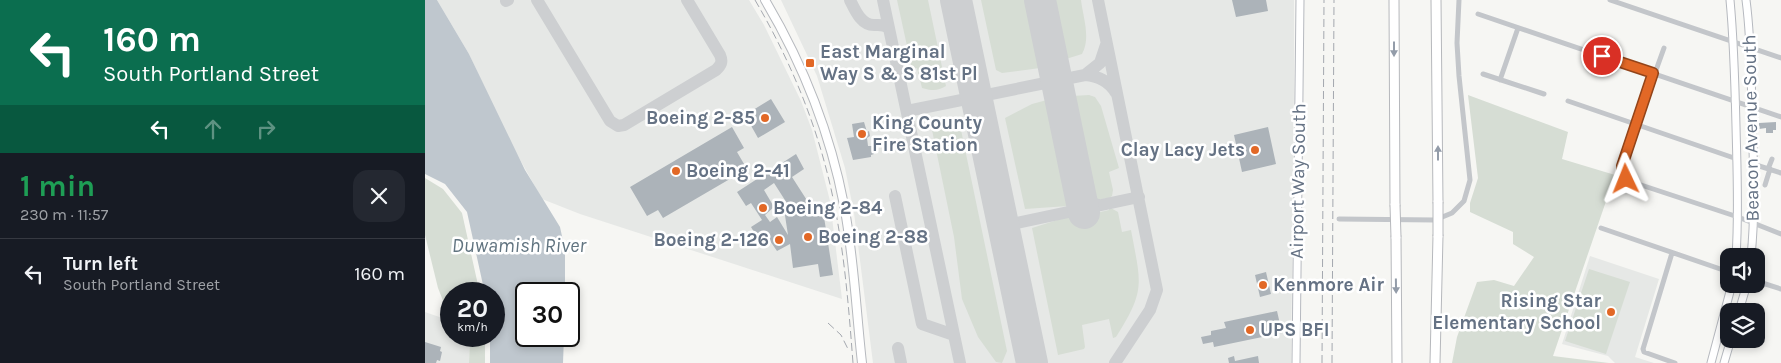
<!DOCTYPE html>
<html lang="en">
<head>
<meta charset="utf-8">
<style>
	body { margin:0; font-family:Karla,sans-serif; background:#242831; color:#f1f3f6; height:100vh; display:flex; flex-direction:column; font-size:19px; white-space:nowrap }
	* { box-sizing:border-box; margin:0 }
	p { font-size:16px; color:#9ea1a6 }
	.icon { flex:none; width:28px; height:28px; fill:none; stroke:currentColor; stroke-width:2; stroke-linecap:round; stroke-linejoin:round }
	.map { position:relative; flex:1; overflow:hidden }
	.sheet { display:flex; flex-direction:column; background:#171b24; width:425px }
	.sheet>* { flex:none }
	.guide { background:#0b6e4f; color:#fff; overflow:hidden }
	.controls { position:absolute; left:1295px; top:248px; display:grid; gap:10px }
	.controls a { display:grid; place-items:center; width:45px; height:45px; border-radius:10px; background:#171b24; box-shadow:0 2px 8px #0003; font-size:25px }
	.speed { position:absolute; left:15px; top:282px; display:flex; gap:10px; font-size:25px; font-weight:700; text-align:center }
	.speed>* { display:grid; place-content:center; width:65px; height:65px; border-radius:50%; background:#171b24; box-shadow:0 2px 8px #0003; line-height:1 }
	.speed small { font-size:12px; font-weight:400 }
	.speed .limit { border:2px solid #111; border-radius:8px; background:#fff; color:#111 }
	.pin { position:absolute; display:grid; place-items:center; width:42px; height:42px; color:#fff; margin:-21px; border:2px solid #fff; border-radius:50%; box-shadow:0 1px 5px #0007 }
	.me { position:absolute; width:55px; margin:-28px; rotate:358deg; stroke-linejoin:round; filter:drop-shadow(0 0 4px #0008) }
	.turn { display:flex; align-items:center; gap:18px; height:105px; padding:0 20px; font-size:22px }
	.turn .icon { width:65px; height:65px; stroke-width:2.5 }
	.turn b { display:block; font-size:35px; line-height:42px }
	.lanes { display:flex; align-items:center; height:48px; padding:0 20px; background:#0003; justify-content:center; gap:25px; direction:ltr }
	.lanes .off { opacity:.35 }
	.round { display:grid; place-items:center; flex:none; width:52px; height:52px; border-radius:15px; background:#242831 }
	.head { display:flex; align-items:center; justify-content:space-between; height:85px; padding:0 20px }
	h1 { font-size:30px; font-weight:700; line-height:38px; color:#1e9e55 }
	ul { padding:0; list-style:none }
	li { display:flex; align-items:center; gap:15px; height:70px; padding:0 20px; border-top:1px solid #363941 }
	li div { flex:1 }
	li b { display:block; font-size:19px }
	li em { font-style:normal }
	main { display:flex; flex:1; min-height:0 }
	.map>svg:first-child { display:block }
</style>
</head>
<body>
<main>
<section class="sheet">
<div class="guide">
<div class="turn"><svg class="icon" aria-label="left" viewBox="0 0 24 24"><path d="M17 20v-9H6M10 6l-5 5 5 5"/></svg><div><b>160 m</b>South Portland Street</div></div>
<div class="lanes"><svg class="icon" aria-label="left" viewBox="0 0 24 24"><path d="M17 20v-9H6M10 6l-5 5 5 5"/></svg><svg class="icon off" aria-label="ahead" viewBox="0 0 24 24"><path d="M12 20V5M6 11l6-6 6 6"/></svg><svg class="icon off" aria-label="right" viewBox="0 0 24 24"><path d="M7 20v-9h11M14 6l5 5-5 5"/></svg></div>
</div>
<div class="head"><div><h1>1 min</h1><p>230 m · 11:57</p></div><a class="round"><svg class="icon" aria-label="close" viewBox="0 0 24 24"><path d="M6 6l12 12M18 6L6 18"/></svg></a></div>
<ul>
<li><svg class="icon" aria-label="left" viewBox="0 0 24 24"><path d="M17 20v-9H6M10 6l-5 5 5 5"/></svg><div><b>Turn left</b><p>South Portland Street</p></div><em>160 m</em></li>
</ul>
</section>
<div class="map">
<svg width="1356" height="363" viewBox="0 0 1356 363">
	<rect width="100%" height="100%" fill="#f6f6f3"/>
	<path fill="#e6e8e6" d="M12,0H324L339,25L376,101L387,130L405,201L417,299L155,214L117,199L84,140L44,54Z
		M356,0H869V89L866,363H448L429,213L420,168L392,76Z
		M1165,256L1234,279L1210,357L1229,363H1190L1183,356L1137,344Z
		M0,312L26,321V336H45L44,363H0Z"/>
	<path fill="#d6ddd4" d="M472,0H503L521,86C513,91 507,91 497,88L492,68L487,69Z
		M556,0H601L615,68L577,73L571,70Z
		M628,0H656C658,17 666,38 657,54L641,59Z
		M664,95L670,97L676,106L694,168L684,172L688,190L687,196L684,198L670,200L667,195L647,96Z
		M1043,95L1143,132L1137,159L1190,175L1128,356L1184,363H1027L1032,337L1052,282L1069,280L1089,286L1109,257L1088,244V232L1045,212V203L1053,178Z
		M622,100L643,206L600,209L580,118L607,104Z
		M519,121L531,123L535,125L582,351L577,363L571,362L553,337L537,299L529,237L507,130L510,125Z
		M0,178L18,189L37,213L55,294H26V321L13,288L0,235Z
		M684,207L693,212L697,232L706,230C716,284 721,290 691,337L688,338L684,319L657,325L660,347L659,349L633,355L607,228L645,216L646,219L684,210Z
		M1164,269L1205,282L1181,354L1140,341Z
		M45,336H60V363H44Z"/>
	<path fill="#bfc7ce" d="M0,0H12L44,54L100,170L135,227L140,250V294H101V336H139L138,363H65V336H69V294H60L42,212L20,184L0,174Z"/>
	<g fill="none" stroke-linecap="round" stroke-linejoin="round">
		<path stroke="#cdcfd1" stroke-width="12" d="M112,0L185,121L193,126L199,125L291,70C296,65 298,62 295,55L262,0
			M425,0C430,10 436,25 449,25C455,25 458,24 464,28
			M458,0L535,363
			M673,0L732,290L725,310L690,363
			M81,1L83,0
			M660,75C674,76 684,81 691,93
			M482,111L660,75L675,63L681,45
			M655,191L660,201L673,205
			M470,196L497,324L529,335
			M578,226L714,197
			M473,348L476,363"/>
		<path stroke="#cdcfd1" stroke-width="32" d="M531,0L607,363
			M615,0L659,213"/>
	</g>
	<path fill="#acb3b9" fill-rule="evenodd" d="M807,0H841L843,11L811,17Z
		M346,99L360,122L333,138L320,115Z
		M439,122L442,132L444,131L445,136L442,138L443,146H447L449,154L446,155V157L428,160L422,138L429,137L427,124Z
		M1351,122V130H1348V133H1341V128L1334,129V123Z
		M307,127L319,148L312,152L322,169L238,218L233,210L222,216L205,187Z
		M843,127L851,164L817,172L809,135Z
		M371,154L379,169L367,177L385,205L397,204L408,275L395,277L393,264L368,268L365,244L352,251L343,238L335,242L326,227L337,220L326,203L321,206L312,192ZM349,183L365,208L359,209L363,235L352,217L345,222L340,215L349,207L339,190Z
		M841,272L846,294L835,297L830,275Z
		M852,311L857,333L789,347L788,342L778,344L776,337L786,335V331L801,328L799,322Z
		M0,342L16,347L15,351L17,352L15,361L12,360L11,363H0Z
		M809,356L810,361L833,356L834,363H804L803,358Z"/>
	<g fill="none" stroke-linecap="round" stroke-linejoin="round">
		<defs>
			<path id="secondary" d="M1305,0C1309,42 1310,84 1311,126C1312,170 1314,213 1311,256
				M1321,0C1326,37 1326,74 1327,111C1328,159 1331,208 1326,256
				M1314,311L1322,284
				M871,363L875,0
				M1286,363L1307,284
				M1299,363L1306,339"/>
			<path id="primary" d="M340,0C378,64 405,132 419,205C429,257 431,310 437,363"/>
			<path id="highway" d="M969,0L970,205
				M1011,0L1013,202
				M971,237L972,363
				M1010,363L1013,236"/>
		</defs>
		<use href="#secondary" stroke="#b6b9bf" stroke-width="9"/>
		<use href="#primary" stroke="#b6b9be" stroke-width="10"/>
		<use href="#highway" stroke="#b6b8bc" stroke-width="11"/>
		<path stroke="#c3c6ca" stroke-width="5" d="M1185,0L1356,58
			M1053,14L1356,117
			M1228,73L1197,166L1198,177L1204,181L1313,217L1356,234
			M1230,73L1239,48
			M1058,74L1119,94
			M1075,80L1093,28
			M1143,101L1312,159
			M1328,164L1356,173
			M1343,169L1347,159
			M1340,185L1345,169
			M914,219L1010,220L1027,213L1039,201L1045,180L1034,76L1032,43L1034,0
			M1176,228L1304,272
			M1247,253L1218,349L1219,352L1250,363
			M1331,281L1356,289"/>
		<use href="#secondary" stroke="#fff" stroke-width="7"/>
		<use href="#primary" stroke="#fff" stroke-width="8"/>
		<use href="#highway" stroke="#fff" stroke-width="9"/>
		<path stroke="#a4a8af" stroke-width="1" stroke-dasharray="8 4" stroke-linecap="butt" d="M330,0C368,65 396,134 410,208C420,259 424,311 428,363
			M403,323L416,335L424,351
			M897,363L899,0
			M907,363L909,0"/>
		<defs>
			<path id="highway-bridge" d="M970,205L971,237
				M1013,236V202"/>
		</defs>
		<use href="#highway-bridge" stroke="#b6b8bc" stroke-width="11" stroke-linecap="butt"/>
		<use href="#highway-bridge" stroke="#fff" stroke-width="9"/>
	</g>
	<defs><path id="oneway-solid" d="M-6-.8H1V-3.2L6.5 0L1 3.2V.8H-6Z" transform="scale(1.25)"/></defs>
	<g fill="#939ca9">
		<use href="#oneway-solid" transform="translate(969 49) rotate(90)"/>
		<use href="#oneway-solid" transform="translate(1013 153) rotate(-90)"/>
		<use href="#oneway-solid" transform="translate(971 286) rotate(89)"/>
	</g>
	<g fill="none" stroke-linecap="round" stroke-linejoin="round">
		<defs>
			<path id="route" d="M1177,56L1228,73L1197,166V174L1201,179"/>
		</defs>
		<use href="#route" stroke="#934419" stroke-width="12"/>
		<use href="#route" stroke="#e26826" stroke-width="9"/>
	</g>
	<g fill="#e26826" stroke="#fff" stroke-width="2">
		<rect x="380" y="58" width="10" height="10" rx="2.5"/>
		<circle cx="340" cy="118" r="5"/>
		<circle cx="437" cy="134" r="5"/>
		<circle cx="830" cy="150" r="5"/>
		<circle cx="251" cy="171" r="5"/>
		<circle cx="338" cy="208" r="5"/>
		<circle cx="383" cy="237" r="5"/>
		<circle cx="354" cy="240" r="5"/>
		<circle cx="838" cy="285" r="5"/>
		<circle cx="1186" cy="312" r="5"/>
		<circle cx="825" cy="330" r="5"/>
	</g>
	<g text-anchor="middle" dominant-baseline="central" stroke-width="5" stroke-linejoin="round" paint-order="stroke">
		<g font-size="19" font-weight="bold" fill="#657284" stroke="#fff" text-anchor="start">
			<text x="395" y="52">East Marginal<tspan x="395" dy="22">Way S &amp; S 81st Pl</tspan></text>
			<text x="330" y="118" text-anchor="end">Boeing 2-85</text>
			<text x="447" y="123">King County<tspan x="447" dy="22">Fire Station</tspan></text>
			<text x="820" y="150" text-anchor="end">Clay Lacy Jets</text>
			<text x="261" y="171">Boeing 2-41</text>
			<text x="348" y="208">Boeing 2-84</text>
			<text x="393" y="237">Boeing 2-88</text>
			<text x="344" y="240" text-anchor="end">Boeing 2-126</text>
			<text x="848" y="285">Kenmore Air</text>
			<text x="1176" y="301" text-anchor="end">Rising Star<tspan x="1176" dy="22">Elementary School</tspan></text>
			<text x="835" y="330">UPS BFI</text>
		</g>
		<g font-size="19" fill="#657284" stroke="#fff">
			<text transform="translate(1326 128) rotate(-91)">Beacon Avenue South</text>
			<text transform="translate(873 181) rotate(-89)">Airport Way South</text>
		</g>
		<g font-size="20" font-style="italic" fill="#617480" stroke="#fff">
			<text x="94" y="245">Duwamish River</text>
		</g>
	</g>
</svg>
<div class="controls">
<a><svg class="icon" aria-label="sound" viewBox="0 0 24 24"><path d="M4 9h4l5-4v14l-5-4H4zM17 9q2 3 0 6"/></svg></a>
<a><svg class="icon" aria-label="layers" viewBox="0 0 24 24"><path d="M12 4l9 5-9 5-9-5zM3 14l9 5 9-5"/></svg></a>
</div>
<div class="speed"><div>20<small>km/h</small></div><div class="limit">30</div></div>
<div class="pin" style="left:1177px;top:56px;background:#d93025"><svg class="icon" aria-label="arrive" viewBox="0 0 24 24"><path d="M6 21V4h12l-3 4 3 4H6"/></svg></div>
<svg class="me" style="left:1201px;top:179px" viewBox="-20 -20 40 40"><path d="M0-17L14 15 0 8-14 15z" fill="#e26826" stroke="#fff" stroke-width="4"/></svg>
</div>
</main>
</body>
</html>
